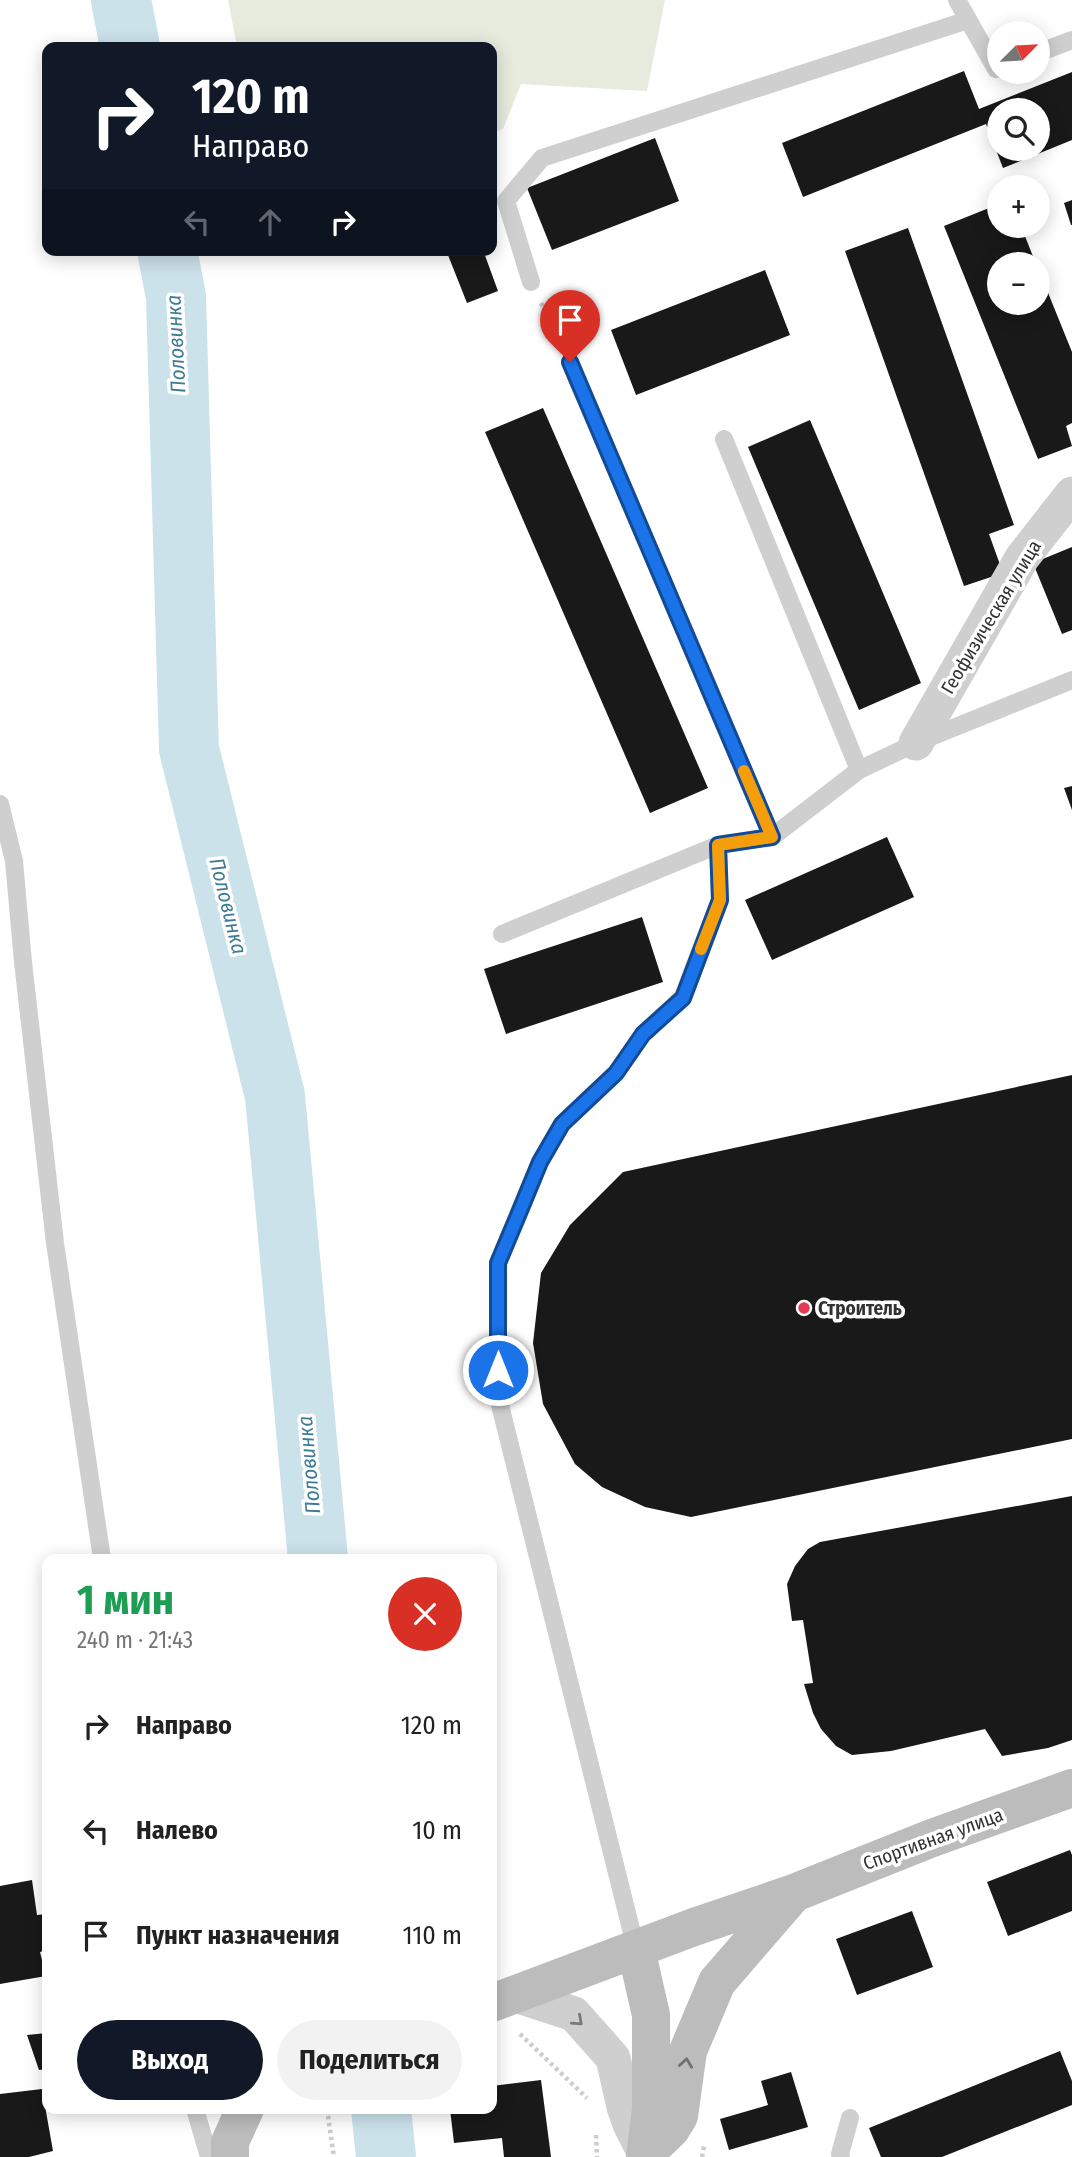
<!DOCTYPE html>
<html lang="ru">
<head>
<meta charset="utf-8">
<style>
	body { margin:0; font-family:"Fira Sans Condensed",sans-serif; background:#f2f2f2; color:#222; height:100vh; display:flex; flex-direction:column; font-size:26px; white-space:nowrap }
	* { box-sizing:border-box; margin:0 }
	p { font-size:23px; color:#767676 }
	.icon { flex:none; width:38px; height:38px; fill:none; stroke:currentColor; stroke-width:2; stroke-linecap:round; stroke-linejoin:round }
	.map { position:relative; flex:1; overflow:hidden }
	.drawer { position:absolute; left:42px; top:1554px; width:455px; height:560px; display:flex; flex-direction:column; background:#fff; border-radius:14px; box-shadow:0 4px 18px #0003 }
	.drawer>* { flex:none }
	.banner { position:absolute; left:42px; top:42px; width:455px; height:214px; border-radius:14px; box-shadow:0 4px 18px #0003; background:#111827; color:#fff; overflow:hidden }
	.needle { width:46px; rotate:66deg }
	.buttons { position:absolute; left:987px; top:21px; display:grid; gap:14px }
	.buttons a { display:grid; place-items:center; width:63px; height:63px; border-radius:50%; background:#fff; box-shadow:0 4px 18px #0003; font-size:35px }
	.pin { position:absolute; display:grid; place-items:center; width:60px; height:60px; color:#fff; margin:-72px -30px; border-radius:50% 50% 50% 0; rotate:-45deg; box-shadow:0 0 7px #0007 }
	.pin .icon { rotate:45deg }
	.me { position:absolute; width:77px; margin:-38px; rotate:0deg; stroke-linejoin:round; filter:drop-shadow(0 0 5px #0008) }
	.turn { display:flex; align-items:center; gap:24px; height:147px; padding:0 35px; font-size:32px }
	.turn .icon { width:91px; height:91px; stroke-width:2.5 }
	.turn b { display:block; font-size:49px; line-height:60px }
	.lanes { display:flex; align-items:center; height:66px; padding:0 35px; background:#0003; justify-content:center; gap:35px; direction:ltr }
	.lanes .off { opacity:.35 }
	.round { display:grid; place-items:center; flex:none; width:74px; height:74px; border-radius:37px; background:#f2f2f2 }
	.overview { display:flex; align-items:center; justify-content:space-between; height:119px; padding:0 35px }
	h1 { font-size:42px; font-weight:700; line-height:52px; color:#1e9e55 }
	.action { display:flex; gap:14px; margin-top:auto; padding:14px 35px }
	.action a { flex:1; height:80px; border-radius:42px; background:#111827; color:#fff; font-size:28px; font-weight:700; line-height:80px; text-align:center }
	.action a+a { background:#f2f2f2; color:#222 }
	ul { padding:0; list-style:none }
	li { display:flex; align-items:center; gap:21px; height:105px; padding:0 35px }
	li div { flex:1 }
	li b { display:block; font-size:26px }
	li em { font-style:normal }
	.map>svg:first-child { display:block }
</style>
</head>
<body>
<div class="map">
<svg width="1072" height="2157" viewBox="0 0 1072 2157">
	<rect width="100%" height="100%" fill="#fff"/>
	<path fill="#e6ebde" d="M228,0H665L647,91L521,84L503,129L492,133V47H237Z"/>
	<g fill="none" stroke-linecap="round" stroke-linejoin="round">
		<path stroke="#cbe2eb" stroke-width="60" d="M121,0L130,47
			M167,250L176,297L189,749L275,1096L318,1559
			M381,2109L386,2157"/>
	</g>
	<path fill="#191919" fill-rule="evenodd" d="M964,71L979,109L1072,72V140L1003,168L986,124L803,197L782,143ZM999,110H1038V149H999Z
		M655,138L679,201L552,250L527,188Z
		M1072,200V225H1071L1064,203Z
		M999,204V226H1021L1036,264H999V303H1038V268L1072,352V423L1066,426L1072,446L1038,459L944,226Z
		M908,228L1014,525L989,534L1003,573L964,586L845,251Z
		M446,250H483L498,291L467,303Z
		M765,270L790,335L636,395L611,330Z
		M543,408L708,788L650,813L485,432Z
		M810,420L921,683L859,710L748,447Z
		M1072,547V630L1062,634L1033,563Z
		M1072,786V810L1064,788Z
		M887,837L914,897L772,960L745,900Z
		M642,917L663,982L506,1034L484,969Z
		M1072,1075V1439L691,1517L645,1507L602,1487L575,1464L543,1404L533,1343L541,1273L570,1225L623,1172Z
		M1072,1496V1740L1048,1748L1002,1756L985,1729L891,1751L852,1755L836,1746L821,1729L813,1713L804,1684L813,1683L803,1620L792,1621L787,1584L795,1566L808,1549L820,1542Z
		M1070,1850L1072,1855V1911L1008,1936L987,1882Z
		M32,1880L37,1915L47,1914V1950L40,1952L46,1976L0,1984V1886Z
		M912,1911L933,1967L857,1995L836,1939Z
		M47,2033V2069L39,2070L27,2035Z
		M1060,2051L1072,2081V2105L942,2157H881L869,2128Z
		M791,2072L808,2127L729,2150L720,2119L768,2105L761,2081Z
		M541,2080L551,2157H504L502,2138L454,2143L450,2109H492V2086Z
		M42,2089L53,2151L29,2157H0V2094Z"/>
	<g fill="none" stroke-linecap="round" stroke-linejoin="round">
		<path stroke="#ccc" stroke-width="4.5" stroke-dasharray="3.5 3.5" stroke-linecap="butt" d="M541,303L560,342
			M520,2034L587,2098
			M327,2109L334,2157
			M596,2135L597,2157
			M702,2157L704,2146"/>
		<path stroke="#cfcfcf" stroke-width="18" d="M957,0L996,69L999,68
			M1038,53L1072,40
			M531,282L506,201L542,158L968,20
			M570,362L772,837
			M724,439L859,770
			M0,804L14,861L23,962L55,1243L102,1559
			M502,934L718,845
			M636,1949L498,1397V1263L540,1162L562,1124L616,1073L643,1034L683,997L720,900L718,845L772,837L859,770L916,743L1072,680
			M195,2109L209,2157
			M841,2157L840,2154L850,2118"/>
		<path stroke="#cfcfcf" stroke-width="35" d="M916,743L1022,558L1072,494
			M516,1995L574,2014L613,2058L624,2107L630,2124L645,2154"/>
		<path stroke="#bcbcbc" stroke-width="38" d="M636,1949L651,2015V2109L645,2157
			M492,2003L694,1927L794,1893L932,1838L1072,1788
			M645,2154L671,2129L679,2116L688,2051L717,1982L794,1893
			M230,2157V2142L245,2109"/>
	</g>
	<defs><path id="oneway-chevron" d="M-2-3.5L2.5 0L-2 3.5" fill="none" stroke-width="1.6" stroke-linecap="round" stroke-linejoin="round" transform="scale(1.75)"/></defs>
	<use stroke="#797979" href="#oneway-chevron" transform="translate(578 2021) rotate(42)"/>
	<use stroke="#707070" href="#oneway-chevron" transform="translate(686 2063) rotate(-82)"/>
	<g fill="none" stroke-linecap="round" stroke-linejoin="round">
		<defs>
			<path id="route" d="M498,1370V1263L519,1213L540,1162L562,1124L616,1073L643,1034L683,998L720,900L718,845L772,837L570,362"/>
		</defs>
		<use href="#route" stroke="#114b97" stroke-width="18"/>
		<use href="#route" stroke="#1a73e8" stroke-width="12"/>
		<path stroke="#f59e0b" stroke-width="12" d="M701,949L720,900L718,845L772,837L744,771"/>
	</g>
	<circle fill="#e53853" stroke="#fff" stroke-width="2.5" cx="804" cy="1308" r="7"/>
	<g text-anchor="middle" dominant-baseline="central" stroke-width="7" stroke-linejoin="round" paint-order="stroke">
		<g font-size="19" fill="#323232" stroke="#fff">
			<text transform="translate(991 617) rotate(-59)">Геофизическая улица</text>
			<text transform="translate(933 1839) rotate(-20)">Спортивная улица</text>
		</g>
		<g font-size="19" font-weight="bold" fill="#323232" stroke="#fff" text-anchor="start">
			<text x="818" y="1308">Строитель</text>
		</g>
		<g font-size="21" font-style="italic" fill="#3f7b95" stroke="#fff">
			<text transform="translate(176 344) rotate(-93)">Половинка</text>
			<text transform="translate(228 906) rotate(76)">Половинка</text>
			<text transform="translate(309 1465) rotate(-95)">Половинка</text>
		</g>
	</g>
</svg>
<div class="buttons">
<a><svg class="needle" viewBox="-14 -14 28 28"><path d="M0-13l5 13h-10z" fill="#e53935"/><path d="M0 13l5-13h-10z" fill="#767676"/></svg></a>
<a><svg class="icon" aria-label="search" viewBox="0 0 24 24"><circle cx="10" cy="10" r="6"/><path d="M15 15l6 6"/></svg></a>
<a>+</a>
<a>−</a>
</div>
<div class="pin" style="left:570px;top:362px;background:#d93025"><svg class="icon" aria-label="arrive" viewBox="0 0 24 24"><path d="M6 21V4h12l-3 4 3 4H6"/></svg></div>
<svg class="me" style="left:498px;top:1370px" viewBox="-20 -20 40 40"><circle r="17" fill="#1a73e8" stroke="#fff" stroke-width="3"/><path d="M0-11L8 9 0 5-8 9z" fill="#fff"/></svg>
<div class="banner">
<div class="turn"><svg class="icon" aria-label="right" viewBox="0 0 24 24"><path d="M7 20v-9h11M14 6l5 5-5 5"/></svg><div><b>120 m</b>Направо</div></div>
<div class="lanes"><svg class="icon off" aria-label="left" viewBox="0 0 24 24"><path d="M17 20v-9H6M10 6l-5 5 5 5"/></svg><svg class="icon off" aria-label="ahead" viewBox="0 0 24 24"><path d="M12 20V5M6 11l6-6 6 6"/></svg><svg class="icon" aria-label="right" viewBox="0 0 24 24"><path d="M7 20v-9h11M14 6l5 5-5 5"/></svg></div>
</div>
<section class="drawer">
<div class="overview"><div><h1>1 мин</h1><p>240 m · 21:43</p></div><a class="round" style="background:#d93025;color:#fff"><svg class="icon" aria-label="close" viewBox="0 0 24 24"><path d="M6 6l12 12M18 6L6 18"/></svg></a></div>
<ul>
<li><svg class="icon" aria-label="right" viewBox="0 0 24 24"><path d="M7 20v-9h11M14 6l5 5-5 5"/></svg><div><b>Направо</b></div><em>120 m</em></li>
<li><svg class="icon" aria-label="left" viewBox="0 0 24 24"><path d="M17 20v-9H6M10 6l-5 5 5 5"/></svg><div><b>Налево</b></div><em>10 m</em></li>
<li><svg class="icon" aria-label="arrive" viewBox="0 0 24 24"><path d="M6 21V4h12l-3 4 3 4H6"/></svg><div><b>Пункт назначения</b></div><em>110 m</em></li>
</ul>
<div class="action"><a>Выход</a><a>Поделиться</a></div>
</section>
</div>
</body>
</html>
